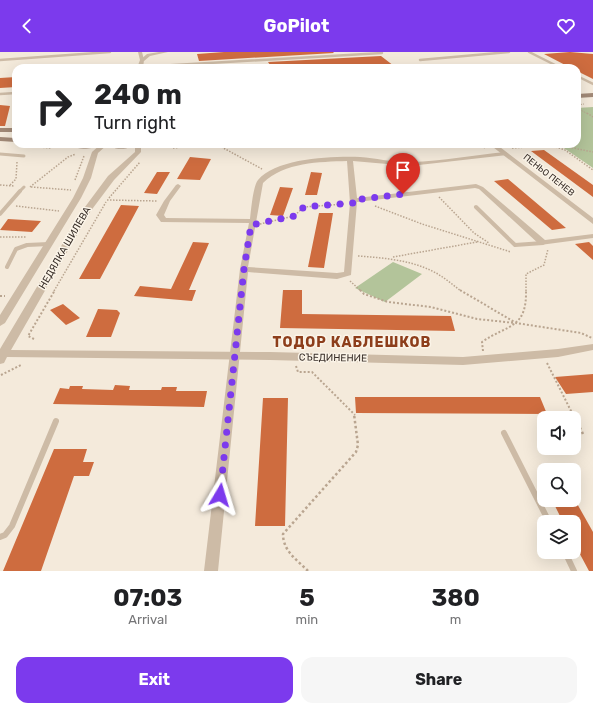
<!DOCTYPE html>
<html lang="en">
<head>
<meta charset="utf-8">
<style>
	body { margin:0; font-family:Rubik,sans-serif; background:#f6f6f6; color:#202124; height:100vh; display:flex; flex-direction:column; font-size:15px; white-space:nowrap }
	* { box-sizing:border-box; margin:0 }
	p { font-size:13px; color:#757577 }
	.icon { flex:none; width:22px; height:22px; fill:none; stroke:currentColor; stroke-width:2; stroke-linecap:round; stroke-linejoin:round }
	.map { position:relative; height:519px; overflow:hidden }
	.side { display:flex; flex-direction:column; background:#fff; flex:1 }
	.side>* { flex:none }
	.banner { position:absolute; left:12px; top:12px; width:569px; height:84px; border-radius:12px; box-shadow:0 4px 16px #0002; background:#fff; color:#202124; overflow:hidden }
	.controls { position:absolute; left:537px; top:359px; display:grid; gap:8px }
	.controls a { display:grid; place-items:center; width:44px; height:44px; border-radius:8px; background:#fff; box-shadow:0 4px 16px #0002; font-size:20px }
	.pin { position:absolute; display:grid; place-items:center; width:34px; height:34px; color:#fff; margin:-41px -17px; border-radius:50% 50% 50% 0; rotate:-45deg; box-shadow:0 0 4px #0007 }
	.pin .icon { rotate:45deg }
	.me { position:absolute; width:44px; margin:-22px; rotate:7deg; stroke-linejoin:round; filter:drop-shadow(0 0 3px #0008) }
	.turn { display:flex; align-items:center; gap:14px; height:84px; padding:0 16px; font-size:18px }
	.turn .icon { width:52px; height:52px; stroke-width:2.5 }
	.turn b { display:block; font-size:28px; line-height:34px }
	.eta { display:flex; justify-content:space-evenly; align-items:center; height:68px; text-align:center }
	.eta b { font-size:24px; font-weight:700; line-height:28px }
	.action { display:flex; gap:8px; margin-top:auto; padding:8px 16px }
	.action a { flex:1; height:46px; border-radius:12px; background:#7c3aed; color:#fff; font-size:16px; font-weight:700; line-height:46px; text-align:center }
	.action a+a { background:#f6f6f6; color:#202124 }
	header { display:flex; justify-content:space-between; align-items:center; height:52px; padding:0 16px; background:#7c3aed; color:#fff; font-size:18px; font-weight:700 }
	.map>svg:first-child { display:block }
</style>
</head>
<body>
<header><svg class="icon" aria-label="back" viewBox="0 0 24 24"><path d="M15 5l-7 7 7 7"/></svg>GoPilot<svg class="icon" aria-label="heart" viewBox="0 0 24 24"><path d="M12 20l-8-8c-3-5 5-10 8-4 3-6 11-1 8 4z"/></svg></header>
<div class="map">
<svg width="593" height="519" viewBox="0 0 593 519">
	<rect width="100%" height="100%" fill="#f4eadb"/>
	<path fill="#b3c49a" d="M593,55V116L558,92H577V56Z
		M393,210L422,222L385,250L355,236Z"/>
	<path fill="#ce6c3f" d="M224,0H333L334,1L199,9L197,2Z
		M570,0L593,2V27L577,19V16H571L544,2Z
		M381,4L394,14L372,16H272L268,10Z
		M16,25V35L0,36V26Z
		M0,53L10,54L5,74H0Z
		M544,98L593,133V145L531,99Z
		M190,105L211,107L200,128L177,127Z
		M157,120H170L157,142L144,141Z
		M311,120L322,121L317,143H305Z
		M508,127L566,176L552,178L494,129Z
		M280,135L293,136L283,164L270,163Z
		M121,153L139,154L100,227H79Z
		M319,161H333L324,216L308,215Z
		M8,167L41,169L32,180L0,178Z
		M193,190L209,191L189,238H196L192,249L134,244L140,234L171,237Z
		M589,190L593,194V208L575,192Z
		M283,238H302V262L451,264L455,279L280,276Z
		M63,252L80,266L66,273L50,258Z
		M98,257L117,258L120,261L111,285H86Z
		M593,322V340L566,342L555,325Z
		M115,333L130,334L129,338H161L162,335H177L176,339H207L204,355L53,352L60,336L69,337L70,334H83L82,337L113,338Z
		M355,345H540L547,362L356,361Z
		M263,346H288L285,474H255Z
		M54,397H87L83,410H94L89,424H74L41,519H3Z
		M552,448H575L593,480V519H589L574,491V470H563Z"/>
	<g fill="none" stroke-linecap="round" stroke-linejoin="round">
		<path stroke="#b9a590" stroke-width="1" stroke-dasharray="1 1" stroke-linecap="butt" d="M577,53L584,52
			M577,56L588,62"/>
		<path stroke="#b9a590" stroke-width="1.5" stroke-dasharray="1.5 1.5" stroke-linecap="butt" d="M587,61L593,65
			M216,92L262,117
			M479,92L485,96
			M19,93L51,96
			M553,94L565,98L593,118
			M173,96L206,92
			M512,96L558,93L593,100
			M75,128L84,104
			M0,133L14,134
			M10,133L16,127L17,110
			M30,135L68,105L76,102
			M31,135L71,138
			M439,145L474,181L489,191
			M109,146L140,110
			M107,148L157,149
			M16,154L59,159
			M375,154L422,172L511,200
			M260,172L294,164L304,155L344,152
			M0,185H27
			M358,204C385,206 412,208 436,221C445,226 453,233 461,239
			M393,205L477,190
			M350,229L361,239
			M54,239L106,150
			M526,239V222L544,213L548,197"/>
		<path stroke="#b9a590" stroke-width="2" stroke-dasharray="2 2" stroke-linecap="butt" d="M360,238L364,242L388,250L431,255L477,267L515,271
			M460,238L516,271L581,281L592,286
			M0,244H5
			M34,287L28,284L55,238
			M483,299L482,290C508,272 527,277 526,238
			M547,311L573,363
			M296,314L298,320H312L355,363
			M1,323L21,313"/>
		<path stroke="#b9a590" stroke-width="2.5" stroke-dasharray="2.5 2.5" stroke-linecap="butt" d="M573,362L583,382
			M308,519C297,508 283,499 283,482L356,400L358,393L354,362"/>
		<path stroke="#cdbba6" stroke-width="2.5" d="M529,0L561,16
			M0,8L110,0
			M420,8L509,0
			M140,15L382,1
			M577,24L593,32
			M0,42L16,41"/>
		<path stroke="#cdbba6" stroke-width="3" d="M0,102L24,104
			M19,140L24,135"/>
		<path stroke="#cdbba6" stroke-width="4" d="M476,155L515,193L543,191
			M0,162L20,139
			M7,215L16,197L27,193L49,192"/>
		<path stroke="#cdbba6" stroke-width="6" d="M504,381L549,470
			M0,485L5,483L12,474L56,369
			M565,500L574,519"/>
		<path fill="#cdbba6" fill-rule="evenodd" d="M159,0H168L150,4L144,9L140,8L147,2Z
			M505,100L507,101V103L410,114L353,109L357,146L476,132L483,135L545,188L593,182V186L540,193L479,137L475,136L357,150L351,223L337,227L248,220L218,519H204L240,217L249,171L161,170L156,163L164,149L176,133L178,132L181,134L170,149L164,163L166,166L250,167C251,158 253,134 258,128C276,106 333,104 360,105C377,106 394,111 411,110C443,109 474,103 505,100ZM347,109L350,151L344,220L337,221L248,215L263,131C285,110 319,110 347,109Z"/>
		<path fill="#cdbba6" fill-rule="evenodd" d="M138,0H142L144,8L143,16H137L140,8Z
			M101,92H108L98,101L91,126L81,146L5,271L0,274V263L73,146L83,126L92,100Z
			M135,92H141V100L114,128L90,160L11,298L270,300L463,305L558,297L593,292V298L558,305L463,313L270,308L7,305L4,311L0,312V297L82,159L108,124L135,100Z
			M489,92H496L593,166V172Z"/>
		<path fill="#a18977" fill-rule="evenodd" d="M593,41V45L577,46V42Z
			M0,76H16V80H0Z
			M0,85L16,86V90L0,89Z
			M53,92H102C91,100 69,95 56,94Z
			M103,92H139C131,98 111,98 103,92Z
			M145,92H169C164,95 150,95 145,92Z"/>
	</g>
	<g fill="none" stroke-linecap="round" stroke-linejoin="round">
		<path stroke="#7c3aed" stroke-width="7" stroke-dasharray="0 12.6" d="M220,443L244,217L251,173L294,164L304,155L354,151V148L403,142"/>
	</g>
	<g text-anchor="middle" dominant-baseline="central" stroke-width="3" stroke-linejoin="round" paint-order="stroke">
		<g font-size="9" fill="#382e28" stroke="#fbf4e8">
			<text transform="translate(549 123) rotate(38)">ПЕНЬО ПЕНЕВ</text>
		</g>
		<g font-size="10" fill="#382e28" stroke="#fbf4e8">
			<text transform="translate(65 196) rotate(-60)">НЕДЯЛКА ШИЛЕВА</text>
			<text transform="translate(333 306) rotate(1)">СЪЕДИНЕНИЕ</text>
		</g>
		<g font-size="14" font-weight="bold" letter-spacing="1" fill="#8d3e1b" stroke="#fbf4e8">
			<text x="352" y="290">ТОДОР КАБЛЕШКОВ</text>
		</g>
	</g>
</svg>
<div class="controls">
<a><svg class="icon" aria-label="sound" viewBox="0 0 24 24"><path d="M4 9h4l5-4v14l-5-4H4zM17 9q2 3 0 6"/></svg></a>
<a><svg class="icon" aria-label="search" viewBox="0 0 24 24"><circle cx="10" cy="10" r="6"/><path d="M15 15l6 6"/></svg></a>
<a><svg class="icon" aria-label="layers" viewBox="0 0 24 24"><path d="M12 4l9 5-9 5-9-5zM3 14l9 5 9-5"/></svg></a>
</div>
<div class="pin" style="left:403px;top:142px;background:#d93025"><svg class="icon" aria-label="arrive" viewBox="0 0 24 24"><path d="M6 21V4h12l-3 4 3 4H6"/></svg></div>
<svg class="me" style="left:220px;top:443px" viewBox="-20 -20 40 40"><path d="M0-17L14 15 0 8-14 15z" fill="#7c3aed" stroke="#fff" stroke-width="4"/></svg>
<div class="banner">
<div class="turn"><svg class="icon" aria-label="right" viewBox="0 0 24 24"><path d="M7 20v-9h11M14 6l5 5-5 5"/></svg><div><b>240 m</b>Turn right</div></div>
</div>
</div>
<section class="side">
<div class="eta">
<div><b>07:03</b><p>Arrival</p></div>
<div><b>5</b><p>min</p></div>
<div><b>380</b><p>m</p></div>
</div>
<div class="action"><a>Exit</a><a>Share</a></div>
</section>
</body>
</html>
